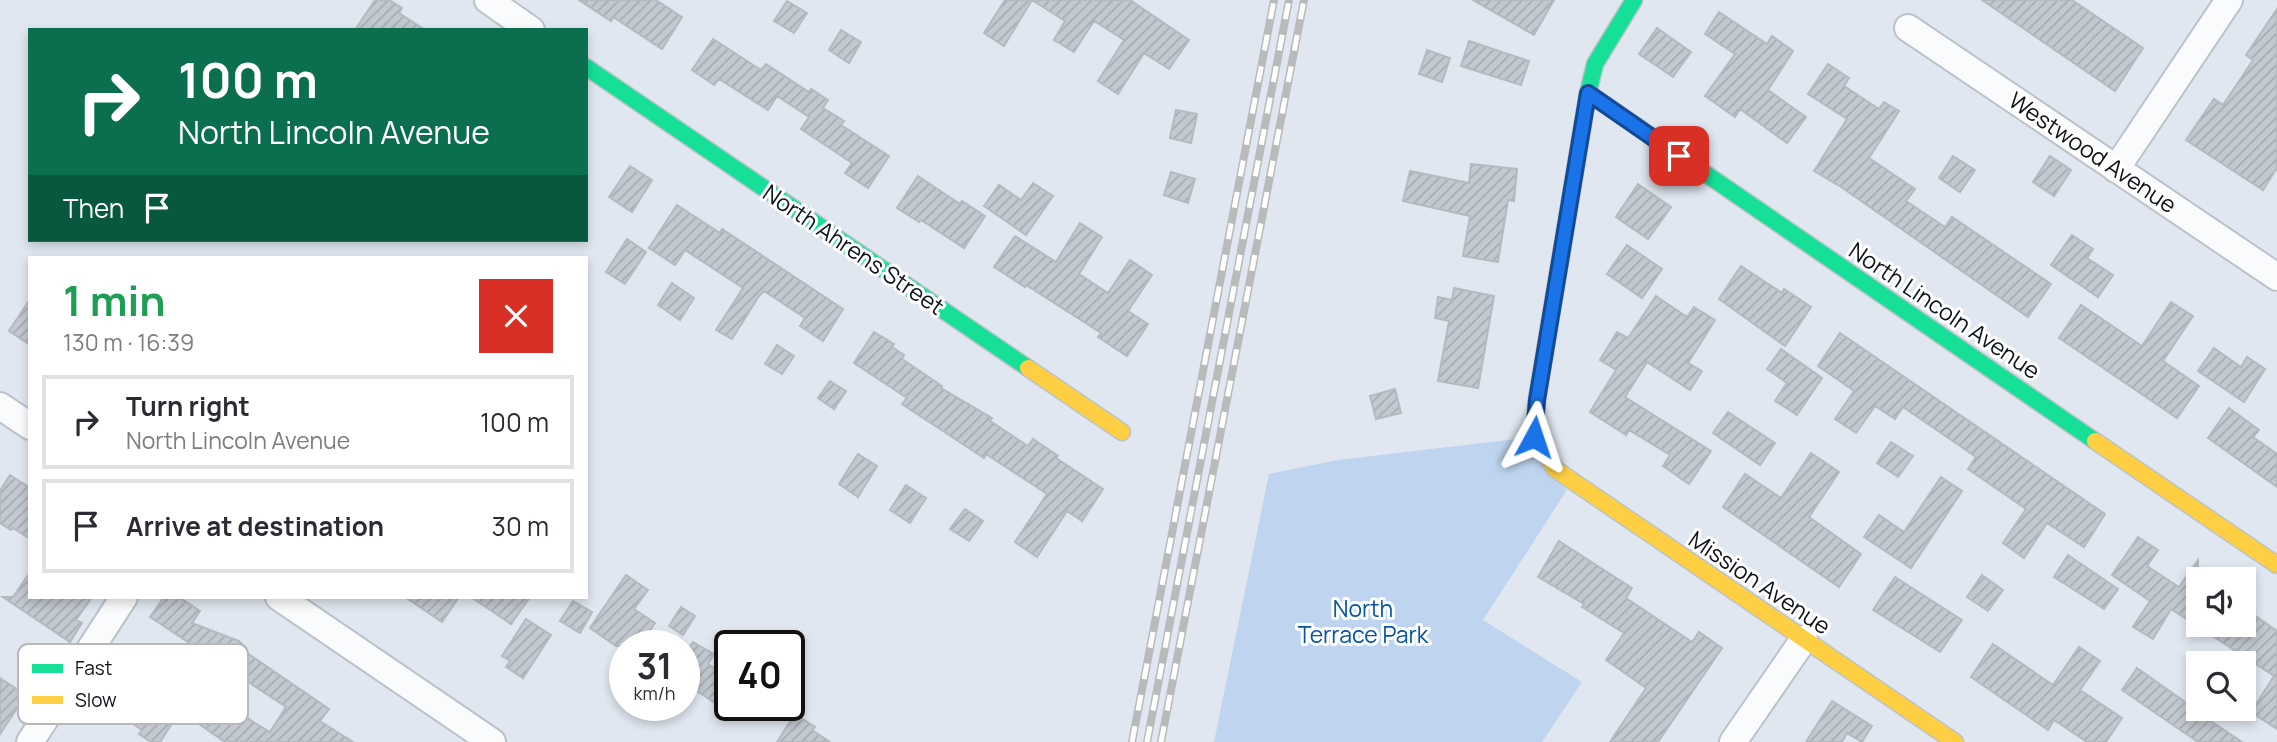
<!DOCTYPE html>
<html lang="en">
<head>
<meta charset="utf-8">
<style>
	body { margin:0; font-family:Manrope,sans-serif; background:#f2f2f3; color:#2b2b33; height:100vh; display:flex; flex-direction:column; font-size:26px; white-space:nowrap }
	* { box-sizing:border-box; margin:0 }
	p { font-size:23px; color:#7c7c81 }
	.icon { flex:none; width:38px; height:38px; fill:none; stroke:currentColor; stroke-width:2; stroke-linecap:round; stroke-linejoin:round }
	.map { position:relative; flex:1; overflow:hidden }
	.panel { position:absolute; left:28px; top:256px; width:560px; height:343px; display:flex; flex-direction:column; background:#fff; border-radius:0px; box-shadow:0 4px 10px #0003 }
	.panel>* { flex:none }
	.banner { position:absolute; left:28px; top:28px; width:560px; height:214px; border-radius:0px; box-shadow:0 4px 10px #0003; background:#0b6e4f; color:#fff; overflow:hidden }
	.buttons { position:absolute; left:2186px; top:567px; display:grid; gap:14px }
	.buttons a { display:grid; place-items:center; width:70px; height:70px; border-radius:0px; background:#fff; box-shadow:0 4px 10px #0003; font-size:35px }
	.speed { position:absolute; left:609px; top:630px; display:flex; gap:14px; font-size:35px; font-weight:700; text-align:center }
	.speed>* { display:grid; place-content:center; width:91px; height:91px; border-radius:50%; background:#fff; box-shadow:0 4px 10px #0003; line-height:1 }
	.speed small { font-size:18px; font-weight:400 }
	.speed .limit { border:4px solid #111; border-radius:10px; background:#fff; color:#111 }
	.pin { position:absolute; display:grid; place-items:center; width:60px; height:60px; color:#fff; margin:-30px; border-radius:14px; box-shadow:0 4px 10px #0006 }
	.me { position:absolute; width:77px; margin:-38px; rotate:5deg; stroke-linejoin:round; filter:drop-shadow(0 0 5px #0008) }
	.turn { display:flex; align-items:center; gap:24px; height:147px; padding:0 35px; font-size:32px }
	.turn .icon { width:91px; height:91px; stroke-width:2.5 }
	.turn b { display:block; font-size:49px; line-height:60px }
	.then { display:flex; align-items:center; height:66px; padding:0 35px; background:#0003; gap:14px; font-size:26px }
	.round { display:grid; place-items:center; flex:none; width:74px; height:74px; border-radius:0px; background:#f2f2f3 }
	.overview { display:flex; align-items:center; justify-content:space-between; height:119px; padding:0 35px }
	h1 { font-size:42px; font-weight:700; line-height:52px; color:#1e9e55 }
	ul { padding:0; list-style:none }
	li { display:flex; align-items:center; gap:21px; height:94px; margin:0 14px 10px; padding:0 21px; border:4px solid #e1e1e2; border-radius:0px }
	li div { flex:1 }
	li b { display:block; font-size:26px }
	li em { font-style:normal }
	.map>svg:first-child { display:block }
</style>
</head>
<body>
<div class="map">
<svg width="2277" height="742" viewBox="0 0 2277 742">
	<defs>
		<pattern id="building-hatch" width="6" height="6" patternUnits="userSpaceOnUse" patternTransform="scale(1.75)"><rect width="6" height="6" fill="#c3c9d0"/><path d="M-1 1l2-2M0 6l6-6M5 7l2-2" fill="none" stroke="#a6acb2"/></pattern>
	</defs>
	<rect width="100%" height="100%" fill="#e0e7f0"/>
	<path fill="#bed4ef" d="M1525,438L1567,490L1483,620L1582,682L1542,742H1214L1269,474L1338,460Z"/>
	<path fill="url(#building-hatch)" stroke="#b5bac1" stroke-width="2" d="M375,0H389L402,8L399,13L425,30H355Z
		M579,0H656L682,17L662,49L613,17L611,21Z
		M1005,0H1130L1189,40L1169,69L1144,53L1118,94L1098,81L1124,40L1094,21L1074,52L1054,40L1065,21L1032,0L1004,46L984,33Z
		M1473,0H1554L1534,35Z
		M1982,0H2072L2143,48L2115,91Z
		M787,1L807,13L794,33L774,21Z
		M2277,9V168L2263,190L2186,140L2214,99L2223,105L2253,60L2246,55Z
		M1719,12L1767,44L1772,36L1793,51L1768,90L1806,117L1787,143L1740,109L1735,117L1705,96L1735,54L1705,34Z
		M1657,28L1691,52L1673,77L1639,54Z
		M841,30L861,42L849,63L829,50Z
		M713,39L761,70L766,64L809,92L811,89L828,100L823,108L844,121L841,125L889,156L868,188L845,173L852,163L801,129L809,117L777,96L768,110L719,79L714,85L692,70Z
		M1469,41L1529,61L1521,85L1461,66Z
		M1427,50L1450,58L1442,82L1419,74Z
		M1828,64L1849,78L1844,86L1879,109L1884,102L1899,111L1869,158L1915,189L1906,201L1945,227L1952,217L2051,284L2028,317L1841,187L1814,171L1847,119L1808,94Z
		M1176,110L1197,114L1191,143L1170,138Z
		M1953,156L1975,170L1960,192L1939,178Z
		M2050,156L2071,170L2054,196L2033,182Z
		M1471,164L1517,169L1514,201L1508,200L1498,262L1463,256L1470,216L1403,201L1410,171L1469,183Z
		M630,166L652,180L632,212L609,197Z
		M1171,172L1195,179L1188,203L1164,195Z
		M918,176L960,204L962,201L985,216L964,248L921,220L919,222L897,208Z
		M1033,183L1053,196L1026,235L984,206L999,185L1021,200Z
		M1638,184L1671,207L1648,239L1616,217Z
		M677,205L720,233L722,229L843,309L823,341L800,326L805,318L764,291L759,296L732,339L716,330L743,288L685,250L675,265L649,248Z
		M1080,223L1102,237L1079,274L1108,293L1130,260L1152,275L1128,311L1148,324L1127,356L1098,337L1101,333L1026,285L1025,287L994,267L1015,236L1056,262Z
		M2072,235L2093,249L2087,258L2113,275L2098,297L2051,265Z
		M627,239L646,252L625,284L606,272Z
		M1627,245L1662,269L1642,298L1607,274Z
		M1741,266L1782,293L1784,289L1811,307L1785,346L1719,299Z
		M672,283L694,298L680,320L658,305Z
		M1454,288L1494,296L1478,388L1438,381L1449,321L1435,318L1438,297L1452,300Z
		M1656,296L1687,317L1694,307L1715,320L1688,363L1702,371L1690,390L1647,362L1625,397L1711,451L1689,484L1663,466L1670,455L1629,430L1626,435L1590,412L1616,370L1600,360L1617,332L1628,338Z
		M30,299V345L9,331Z
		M2171,302L2193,316L2163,361L2199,386L2177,418L2059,338L2081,305L2142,346Z
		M874,332L894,344L892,347L904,355L902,359L942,386L941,388L992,418L990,421L1028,446L1033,439L1058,456L1056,458L1103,489L1082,521L1067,511L1037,557L1015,542L1047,494L986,454L984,458L902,404L907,398L854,363Z
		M1840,333L2105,514L2084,547L2047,523L2024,558L2003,543L2026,509L1968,469L1976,457L1903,407L1895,419L1875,406L1856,433L1835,419L1854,391L1818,366Z
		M777,345L794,356L782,374L765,364Z
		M2214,348L2241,367L2247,357L2265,369L2244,402L2198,371Z
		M1781,349L1822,378L1797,415L1775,401L1787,383L1767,369Z
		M830,381L846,391L834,409L818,398Z
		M1395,389L1401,413L1376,419L1370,396Z
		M2229,408L2259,430L2253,437L2277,454V487L2208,438Z
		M1728,412L1775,443L1760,465L1713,433Z
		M1891,442L1913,456L1898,477L1877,463Z
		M1811,453L1839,472L1809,517L1861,554L1839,587L1723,507L1745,474L1781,498Z
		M858,454L877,466L858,497L839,484Z
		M10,475L30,488V539L13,528L11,530L0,523V491Z
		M1941,477L1962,491L1911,568L1864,537L1879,515L1904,532Z
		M906,485L926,498L910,523L890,510Z
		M965,509L983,521L969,541L950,529Z
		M2138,537L2158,550L2147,566L2179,587L2198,560V625H2244V608L2277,631V729L2251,712L2274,676L2171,609L2153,639L2133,627L2150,601L2112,575Z
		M1559,541L1632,588L1626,598L1692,642L1699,632L1722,648L1658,742H1610L1646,688L1606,660L1624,633L1582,607L1584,604L1538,577Z
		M2068,555L2118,589L2104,609L2054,577Z
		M30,572V597H92L76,620L82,623L70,642L3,597H13Z
		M626,575L648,590L634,609L655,623L640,646H616L590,628Z
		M1982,575L2003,590L1988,611L1967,597Z
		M1895,577L1962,620L1940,652L1873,610Z
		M164,597H179L200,611L192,623L239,641L246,648L244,651L329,709L320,721L353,742H225L180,711L160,742H151L139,734L142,730L102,704L114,684L127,692L144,666L171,684L176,675L270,732L286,707L150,617Z
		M405,597H459L442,622Z
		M471,597H530L511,624Z
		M573,601L592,612L580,633L560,621Z
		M681,607L695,616L683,635L669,626Z
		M526,619L551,635L523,678L506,667L510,661L502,656Z
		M693,642L714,654L708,664L730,679V687L718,705L684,682V656Z
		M1993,644L2053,685L2079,647L2100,661L2080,690L2122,718L2106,742H2087L2054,720L2048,730L1971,677Z
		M2137,668L2185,702L2184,703L2242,742H2198L2122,690Z
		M0,678L26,695L0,734Z
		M1832,701L1872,726L1862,742L1847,733L1842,742H1806Z
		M795,714L815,727L812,730L830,742H777Z"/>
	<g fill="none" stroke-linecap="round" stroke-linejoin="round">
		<defs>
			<path id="street" d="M488,0L531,30
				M1908,28L2277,277
				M2116,169L2229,0
				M0,406L30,426
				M279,597L492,742
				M30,742L124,597
				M1733,742L1804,639"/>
			<path id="fast" d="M586,67L1028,368
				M1588,93L2095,441
				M1534,435L1537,399L1588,93L1595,64L1634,0"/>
			<path id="slow" d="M1028,368L1122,432
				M1534,435L1555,469L1955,742
				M2095,441L2277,565"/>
		</defs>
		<use href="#street" stroke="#bcc2c9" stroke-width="30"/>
		<use href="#fast" stroke="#bcc2c9" stroke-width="19"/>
		<use href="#slow" stroke="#bcc2c9" stroke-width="19"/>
		<use href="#street" stroke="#fafbfd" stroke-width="26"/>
		<use href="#fast" stroke="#16e098" stroke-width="16"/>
		<use href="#slow" stroke="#ffcf43" stroke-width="16"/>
		<defs>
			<path id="rail" d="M1132,742L1274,0
				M1147,742L1289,0
				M1161,742L1304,0"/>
		</defs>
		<use href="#rail" stroke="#b9babc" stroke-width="8"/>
		<use href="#rail" stroke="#fff" stroke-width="5" stroke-dasharray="16" stroke-linecap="butt"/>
	</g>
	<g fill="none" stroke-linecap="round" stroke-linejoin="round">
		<defs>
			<path id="route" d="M1534,437L1537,400L1588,93L1679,156"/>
		</defs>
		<use href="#route" stroke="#114b97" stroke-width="18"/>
		<use href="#route" stroke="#1a73e8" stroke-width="12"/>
	</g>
	<g text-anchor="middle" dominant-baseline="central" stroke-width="6" stroke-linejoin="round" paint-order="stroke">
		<g font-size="23" fill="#0e1318" stroke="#fff">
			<text transform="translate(2093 152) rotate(34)">Westwood Avenue</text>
			<text transform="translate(854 249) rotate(34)">North Ahrens Street</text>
			<text transform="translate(1945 310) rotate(34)">North Lincoln Avenue</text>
			<text transform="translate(1760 582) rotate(34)">Mission Avenue</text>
		</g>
		<g font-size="23" fill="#0556a0" stroke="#fff">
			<text x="1363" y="608">North<tspan x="1363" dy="26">Terrace Park</tspan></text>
		</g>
	</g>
	<rect x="18" y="644" width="230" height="80" rx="10" fill="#fff" stroke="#b7b8ba" stroke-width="2"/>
	<rect x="32" y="664" width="31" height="9" fill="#16e098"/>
	<rect x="32" y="696" width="31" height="8" fill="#ffcf43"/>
	<g font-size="19" fill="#0e1318">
		<text x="75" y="675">Fast</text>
		<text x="75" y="707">Slow</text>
	</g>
</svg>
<div class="buttons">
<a><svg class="icon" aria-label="sound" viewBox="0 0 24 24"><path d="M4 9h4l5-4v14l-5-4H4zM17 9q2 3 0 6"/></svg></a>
<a><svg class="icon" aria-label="search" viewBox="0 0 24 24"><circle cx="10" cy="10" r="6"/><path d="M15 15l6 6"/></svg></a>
</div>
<div class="speed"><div>31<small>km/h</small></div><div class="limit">40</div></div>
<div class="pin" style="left:1679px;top:156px;background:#d93025"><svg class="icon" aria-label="arrive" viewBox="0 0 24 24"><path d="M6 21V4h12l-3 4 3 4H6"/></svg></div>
<svg class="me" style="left:1534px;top:437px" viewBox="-20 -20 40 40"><path d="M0-17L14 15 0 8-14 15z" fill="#1a73e8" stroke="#fff" stroke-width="4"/></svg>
<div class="banner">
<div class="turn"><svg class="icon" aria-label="right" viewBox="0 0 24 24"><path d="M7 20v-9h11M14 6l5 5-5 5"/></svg><div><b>100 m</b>North Lincoln Avenue</div></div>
<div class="then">Then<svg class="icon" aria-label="arrive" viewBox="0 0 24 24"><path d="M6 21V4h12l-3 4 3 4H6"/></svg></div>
</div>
<section class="panel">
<div class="overview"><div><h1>1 min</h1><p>130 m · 16:39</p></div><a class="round" style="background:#d93025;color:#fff"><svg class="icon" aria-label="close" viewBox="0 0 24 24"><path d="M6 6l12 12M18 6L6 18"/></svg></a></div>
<ul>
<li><svg class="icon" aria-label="right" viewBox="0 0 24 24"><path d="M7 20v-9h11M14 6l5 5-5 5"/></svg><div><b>Turn right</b><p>North Lincoln Avenue</p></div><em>100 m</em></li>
<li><svg class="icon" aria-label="arrive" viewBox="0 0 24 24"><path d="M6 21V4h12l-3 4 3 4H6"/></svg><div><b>Arrive at destination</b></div><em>30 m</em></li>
</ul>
</section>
</div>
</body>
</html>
